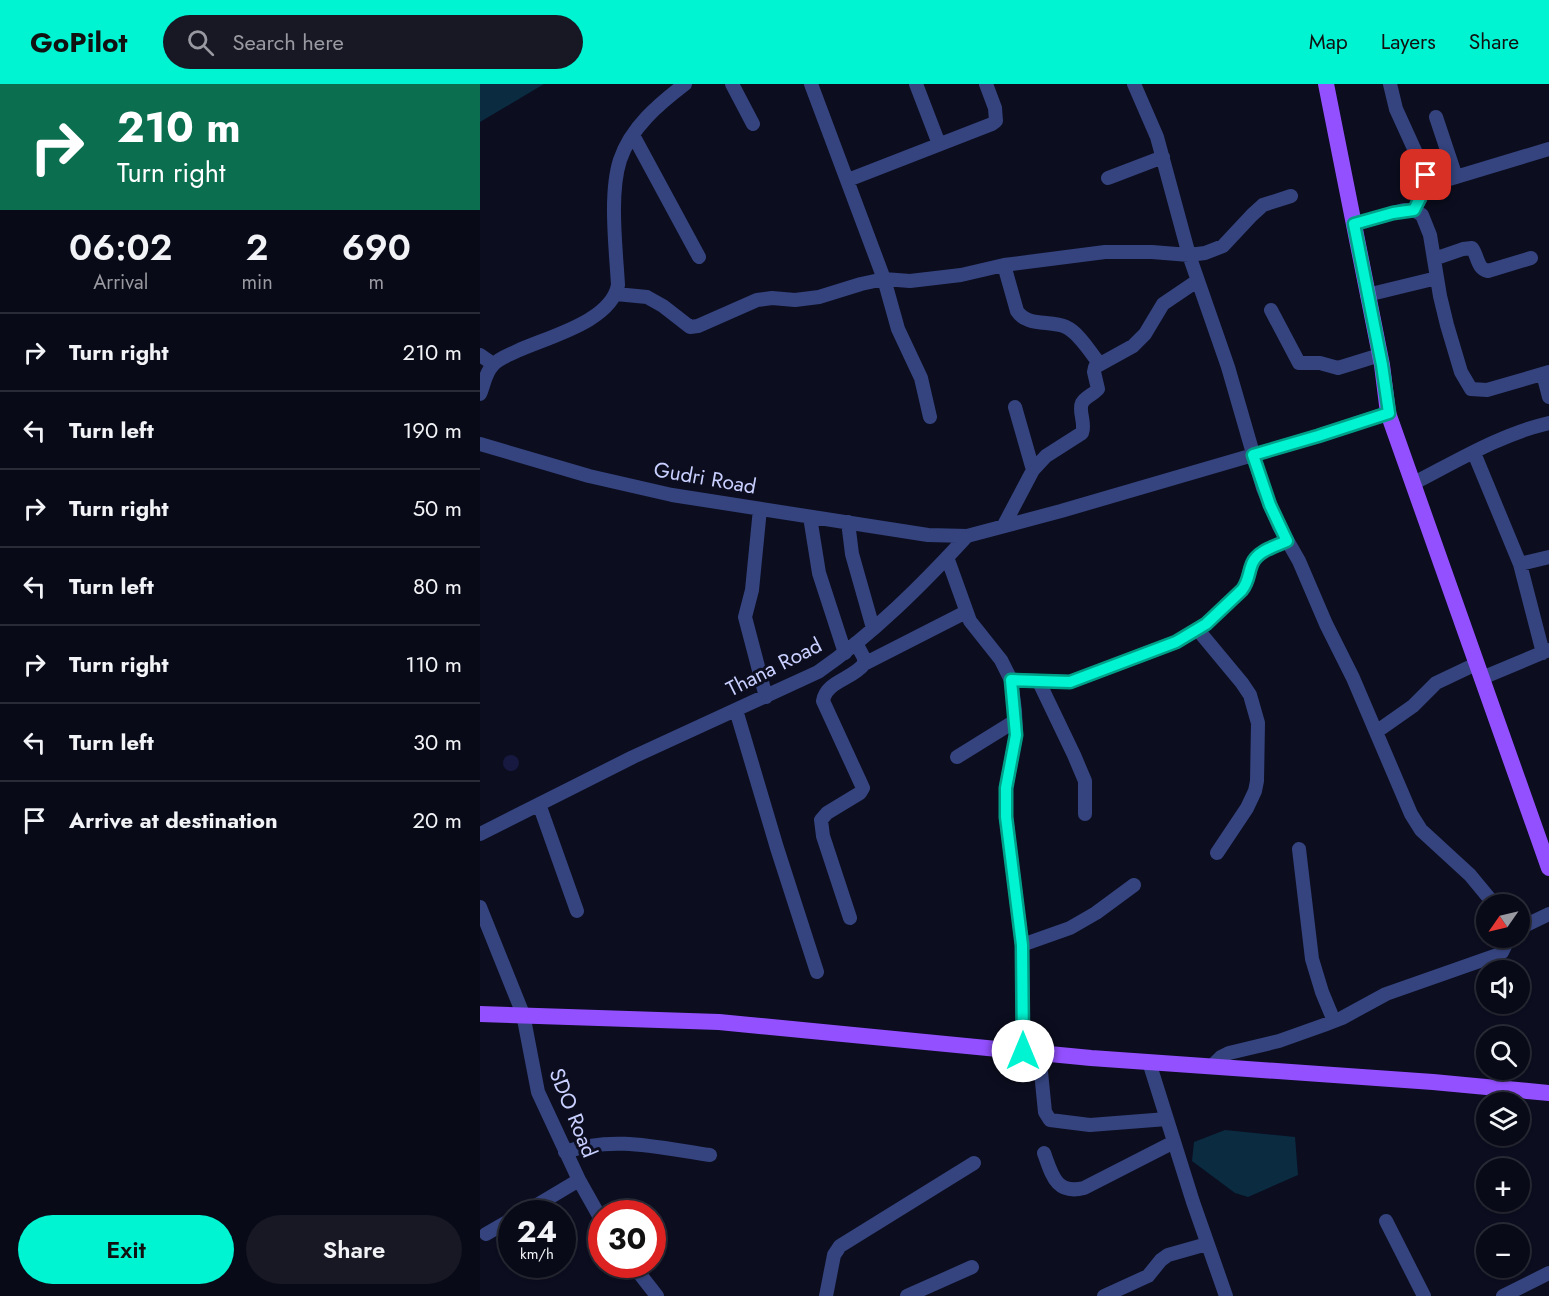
<!DOCTYPE html>
<html lang="en">
<head>
<meta charset="utf-8">
<style>
	body { margin:0; font-family:Jost,sans-serif; background:#171824; color:#f1f3f6; height:100vh; display:flex; flex-direction:column; font-size:22px; white-space:nowrap }
	* { box-sizing:border-box; margin:0 }
	p { font-size:20px; color:#999aa1 }
	.icon { flex:none; width:33px; height:33px; fill:none; stroke:currentColor; stroke-width:2; stroke-linecap:round; stroke-linejoin:round }
	.map { position:relative; flex:1; overflow:hidden }
	.side { display:flex; flex-direction:column; background:#090a17; width:480px }
	.side>* { flex:none }
	.guide { background:#0b6e4f; color:#fff; overflow:hidden }
	.needle { width:39px; rotate:236deg }
	.buttons { position:absolute; left:996px; top:810px; display:grid; gap:12px }
	.buttons a { display:grid; place-items:center; width:54px; height:54px; border-radius:50%; background:#090a17; box-shadow:0 2px 4px #0004,0 0 0 2px #292b36; font-size:30px }
	.speed { position:absolute; left:18px; top:1116px; display:flex; gap:12px; font-size:30px; font-weight:700; text-align:center }
	.speed>* { display:grid; place-content:center; width:78px; height:78px; border-radius:50%; background:#090a17; box-shadow:0 2px 4px #0004,0 0 0 2px #292b36; line-height:1 }
	.speed small { font-size:15px; font-weight:400 }
	.speed .limit { border:9px solid #d22; background:#fff; color:#111 }
	.pin { position:absolute; display:grid; place-items:center; width:51px; height:51px; color:#fff; margin:-26px; border-radius:12px; box-shadow:0 3px 9px #0006 }
	.me { position:absolute; width:66px; margin:-33px; rotate:0deg; stroke-linejoin:round; filter:drop-shadow(0 0 4px #0008) }
	.turn { display:flex; align-items:center; gap:21px; height:126px; padding:0 18px; font-size:27px }
	.turn .icon { width:78px; height:78px; stroke-width:2.5 }
	.turn b { display:block; font-size:42px; line-height:51px }
	.eta { display:flex; justify-content:space-evenly; align-items:center; height:102px; text-align:center }
	.eta b { font-size:36px; font-weight:600; line-height:42px }
	.button { display:flex; gap:12px; margin-top:auto; padding:12px 18px }
	.button a { flex:1; height:69px; border-radius:36px; background:#00f4d1; color:#111; font-size:24px; font-weight:600; line-height:69px; text-align:center }
	.button a+a { background:#171824; color:#f1f3f6 }
	ul { padding:0; list-style:none }
	li { display:flex; align-items:center; gap:18px; height:78px; padding:0 18px; border-top:2px solid #292b36 }
	li div { flex:1 }
	li b { display:block; font-size:22px }
	li em { font-style:normal }
	header { display:flex; align-items:center; gap:36px; box-sizing:border-box; height:84px; padding:0 30px; background:#00f4d1; color:#111 }
	header strong { font-size:28px }
	nav { display:flex; gap:33px; margin-inline-start:auto; font-size:21px }
	.search { width:420px; height:54px; background:#171824; display:flex; align-items:center; gap:15px; box-sizing:border-box; padding:0 21px; border-radius:33px; color:#999aa1; font-size:22px }
	main { display:flex; flex:1; min-height:0 }
	.map>svg:first-child { display:block }
</style>
</head>
<body>
<header>
<strong>GoPilot</strong>
<div class="search"><svg class="icon" aria-label="search" viewBox="0 0 24 24"><circle cx="10" cy="10" r="6"/><path d="M15 15l6 6"/></svg>Search here</div>
<nav><a>Map</a><a>Layers</a><a>Share</a></nav>
</header>
<main>
<section class="side">
<div class="guide">
<div class="turn"><svg class="icon" aria-label="right" viewBox="0 0 24 24"><path d="M7 20v-9h11M14 6l5 5-5 5"/></svg><div><b>210 m</b>Turn right</div></div>
</div>
<div class="eta">
<div><b>06:02</b><p>Arrival</p></div>
<div><b>2</b><p>min</p></div>
<div><b>690</b><p>m</p></div>
</div>
<ul>
<li><svg class="icon" aria-label="right" viewBox="0 0 24 24"><path d="M7 20v-9h11M14 6l5 5-5 5"/></svg><div><b>Turn right</b></div><em>210 m</em></li>
<li><svg class="icon" aria-label="left" viewBox="0 0 24 24"><path d="M17 20v-9H6M10 6l-5 5 5 5"/></svg><div><b>Turn left</b></div><em>190 m</em></li>
<li><svg class="icon" aria-label="right" viewBox="0 0 24 24"><path d="M7 20v-9h11M14 6l5 5-5 5"/></svg><div><b>Turn right</b></div><em>50 m</em></li>
<li><svg class="icon" aria-label="left" viewBox="0 0 24 24"><path d="M17 20v-9H6M10 6l-5 5 5 5"/></svg><div><b>Turn left</b></div><em>80 m</em></li>
<li><svg class="icon" aria-label="right" viewBox="0 0 24 24"><path d="M7 20v-9h11M14 6l5 5-5 5"/></svg><div><b>Turn right</b></div><em>110 m</em></li>
<li><svg class="icon" aria-label="left" viewBox="0 0 24 24"><path d="M17 20v-9H6M10 6l-5 5 5 5"/></svg><div><b>Turn left</b></div><em>30 m</em></li>
<li><svg class="icon" aria-label="arrive" viewBox="0 0 24 24"><path d="M6 21V4h12l-3 4 3 4H6"/></svg><div><b>Arrive at destination</b></div><em>20 m</em></li>
</ul>
<div class="button"><a>Exit</a><a>Share</a></div>
</section>
<div class="map">
<svg width="1069" height="1212" viewBox="0 0 1069 1212">
	<rect width="100%" height="100%" fill="#0c0d1f"/>
	<path fill="#0a2b40" d="M0,0H64L0,38Z
		M745,1046L815,1053L818,1091L768,1113L755,1109L712,1077L714,1058Z"/>
	<path fill="#171940" d="M23 679a8 8 0 1 1 16 0a8 8 0 1 1-16 0Z"/>
	<g fill="none" stroke-linecap="round" stroke-linejoin="round">
		<path stroke="#35447f" stroke-width="14" d="M252,0L273,40
			M331,0L404,195L418,245L441,294L450,333
			M436,0L459,60
			M654,0L677,53L709,171L748,283L783,404L799,442L819,477L846,540L873,594L931,730L941,746L990,791L1014,820
			M910,0L916,25L946,91C946,105 941,114 934,126
			M956,33L976,93
			M153,51L219,173
			M628,94L683,73
			M368,96L512,40L516,37L515,24L506,0
			M946,102L1069,65
			M874,140L924,126H934L942,131L950,151L960,212L967,241L981,288L991,305L1007,306L1069,288
			M954,175L983,165L992,164C998,172 997,185 1008,187L1051,174
			M524,181L537,227C547,243 570,236 586,243C599,249 610,268 619,279
			M136,210L167,213L183,222L210,243L218,242L277,216L292,214L315,216L339,213L381,200L404,195L430,197L481,191L524,181L625,168H672L709,171L725,169L743,162L772,131L783,121L811,112
			M887,211L957,194
			M791,226L819,279H840L858,284L900,271
			M0,271L13,280
			M1063,290L1069,313
			M0,310C4,301 5,289 13,281C19,274 29,271 37,267C67,253 131,238 138,201C136,165 129,110 140,76C151,43 179,20 205,0
			M535,323L553,386
			M0,360L109,392L192,411L448,451L487,452L581,427L838,352L908,329
			M994,369L1040,480L1063,569
			M934,399C977,377 1021,350 1069,339
			M280,425L272,506L265,533L286,613
			M330,433L339,489L365,569
			M368,438L372,470L393,544
			M524,441L553,386L566,372L602,349C606,339 598,327 602,319C605,313 614,310 618,305L614,288L615,283L653,262L665,250L683,220L717,197
			M467,473L490,537L521,576L531,596L535,627L536,651L526,704V733L542,861L543,967
			M1040,480L1069,473
			M718,546L762,599L770,611L778,639L777,697L775,707L767,724L737,769
			M384,580L486,528
			M1002,594L1069,566
			M531,596L590,598L696,558L726,540L762,506C769,497 768,490 772,480C777,467 796,462 807,457
			M559,598L594,671L605,697V730
			M256,626L297,764L337,888
			M896,648L933,622L956,599L996,580
			M477,673L535,637
			M59,720L97,827
			M0,750L153,673L338,588C393,550 442,501 487,452
			M819,765L832,875L842,908L854,937
			M0,823L43,930L58,1008L99,1096L122,1137
			M370,834L343,752L341,736L347,729L380,709L383,704L343,617C346,597 373,595 384,580V574L376,559
			M1040,844L1069,830
			M542,861L590,844L616,829L654,801
			M559,968L565,1028L570,1036L610,1041L687,1035
			M669,978L713,1118L746,1212
			M731,983L741,973L749,969L799,957L844,941L862,934L906,910L1017,871L1022,868L1029,854
			M85,1068C134,1051 180,1064 230,1071
			M564,1069C572,1091 576,1111 604,1104L694,1058
			M42,1130L99,1096
			M906,1137L944,1212
			M6,1150L32,1135
			M152,1180L177,1212
			M346,1212L354,1171L360,1162L494,1079
			M427,1212L492,1183
			M624,1212L668,1192L681,1176L688,1171L727,1160
			M1023,1212L1069,1189"/>
		<path stroke="#9350ff" stroke-width="16" d="M846,0L902,281L908,329L1069,784
			M0,930L239,938L611,974L953,998L1069,1009"/>
	</g>
	<g fill="none" stroke-linecap="round" stroke-linejoin="round">
		<defs>
			<path id="route" d="M543,967L542,861L526,733V704L536,651L531,596L590,598L696,558L726,540L762,506C769,497 768,490 772,480C777,467 796,462 807,457L790,421L773,371L838,352L909,329L902,281L874,140L913,129L934,126L946,102V91"/>
		</defs>
		<use href="#route" stroke="#009f88" stroke-width="15"/>
		<use href="#route" stroke="#00f4d1" stroke-width="10"/>
	</g>
	<g text-anchor="middle" dominant-baseline="central" stroke-width="6" stroke-linejoin="round" paint-order="stroke">
		<g font-size="21" fill="#c9d0ff" stroke="#0c0d1f">
			<text transform="translate(225 394) rotate(10)">Gudri Road</text>
			<text transform="translate(294 583) rotate(-27)">Thana Road</text>
			<text transform="translate(93 1029) rotate(68)">SDO Road</text>
		</g>
	</g>
</svg>
<div class="buttons">
<a><svg class="needle" viewBox="-14 -14 28 28"><path d="M0-13l5 13h-10z" fill="#e53935"/><path d="M0 13l5-13h-10z" fill="#999aa1"/></svg></a>
<a><svg class="icon" aria-label="sound" viewBox="0 0 24 24"><path d="M4 9h4l5-4v14l-5-4H4zM17 9q2 3 0 6"/></svg></a>
<a><svg class="icon" aria-label="search" viewBox="0 0 24 24"><circle cx="10" cy="10" r="6"/><path d="M15 15l6 6"/></svg></a>
<a><svg class="icon" aria-label="layers" viewBox="0 0 24 24"><path d="M12 4l9 5-9 5-9-5zM3 14l9 5 9-5"/></svg></a>
<a>+</a>
<a>−</a>
</div>
<div class="speed"><div>24<small>km/h</small></div><div class="limit">30</div></div>
<div class="pin" style="left:946px;top:91px;background:#d93025"><svg class="icon" aria-label="arrive" viewBox="0 0 24 24"><path d="M6 21V4h12l-3 4 3 4H6"/></svg></div>
<svg class="me" style="left:543px;top:967px" viewBox="-20 -20 40 40"><circle r="19" fill="#fff"/><path d="M0-13L10 11 0 6-10 11z" fill="#00f4d1"/></svg>
</div>
</main>
</body>
</html>
